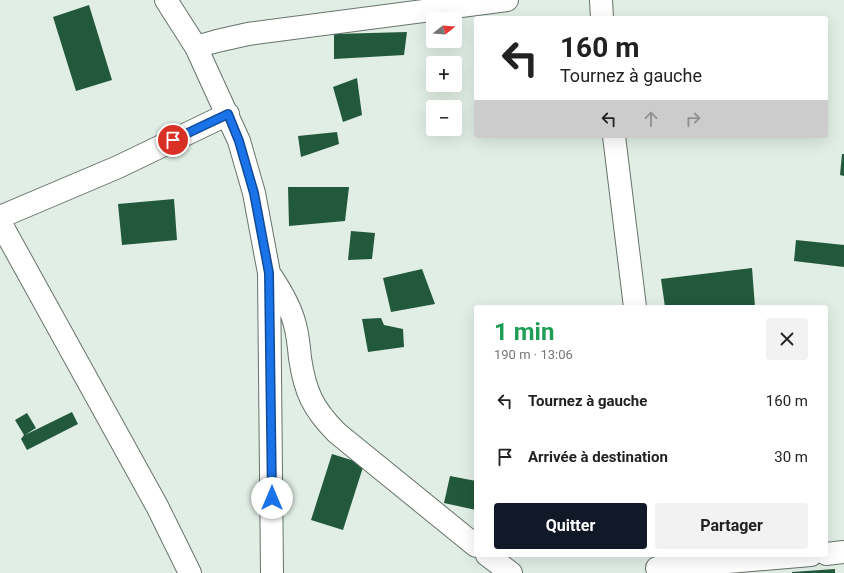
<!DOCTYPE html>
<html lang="fr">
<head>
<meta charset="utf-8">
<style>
	body { margin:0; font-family:Roboto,sans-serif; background:#f2f2f2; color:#222; height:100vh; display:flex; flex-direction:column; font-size:15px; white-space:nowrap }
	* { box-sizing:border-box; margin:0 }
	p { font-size:13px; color:#767676 }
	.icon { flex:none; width:22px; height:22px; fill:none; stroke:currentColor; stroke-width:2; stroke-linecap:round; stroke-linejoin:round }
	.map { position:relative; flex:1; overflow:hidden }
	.drawer { position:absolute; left:474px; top:305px; width:354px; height:252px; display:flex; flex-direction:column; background:#fff; border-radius:4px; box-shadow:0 4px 16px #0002 }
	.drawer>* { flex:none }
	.banner { position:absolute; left:474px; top:16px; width:354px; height:122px; border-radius:4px; box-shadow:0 4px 16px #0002; background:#fff; color:#222; overflow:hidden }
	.needle { width:26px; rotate:73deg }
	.buttons { position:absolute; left:426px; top:12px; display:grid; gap:8px }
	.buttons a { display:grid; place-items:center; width:36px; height:36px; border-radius:4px; background:#fff; box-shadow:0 4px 16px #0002; font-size:20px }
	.pin { position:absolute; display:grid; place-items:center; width:34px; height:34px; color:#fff; margin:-17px; border:2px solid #fff; border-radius:50%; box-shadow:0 1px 4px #0007 }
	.me { position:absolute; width:44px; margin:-22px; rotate:0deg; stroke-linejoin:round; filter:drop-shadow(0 0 3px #0008) }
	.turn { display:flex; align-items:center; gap:14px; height:84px; padding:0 20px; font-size:18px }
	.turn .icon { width:52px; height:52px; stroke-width:2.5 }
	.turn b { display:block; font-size:28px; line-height:34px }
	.lanes { display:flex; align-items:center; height:38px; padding:0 20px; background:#0003; justify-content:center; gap:20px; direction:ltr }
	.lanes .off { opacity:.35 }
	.round { display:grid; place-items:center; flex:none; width:42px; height:42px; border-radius:4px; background:#f2f2f2 }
	.overview { display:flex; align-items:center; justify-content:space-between; height:68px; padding:0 20px }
	h1 { font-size:24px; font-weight:700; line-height:30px; color:#1e9e55 }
	.cta { display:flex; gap:8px; margin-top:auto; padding:8px 20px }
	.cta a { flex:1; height:46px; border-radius:4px; background:#111827; color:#fff; font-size:16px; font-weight:700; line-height:46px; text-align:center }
	.cta a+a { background:#f2f2f2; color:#222 }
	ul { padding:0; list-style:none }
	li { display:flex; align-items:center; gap:12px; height:56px; padding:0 20px }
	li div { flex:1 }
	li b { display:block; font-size:15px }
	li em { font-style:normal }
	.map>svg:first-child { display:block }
</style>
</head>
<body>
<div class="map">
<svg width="844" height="573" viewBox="0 0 844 573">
	<rect width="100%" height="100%" fill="#e0eee5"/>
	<path fill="#22583b" d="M89,5L112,80L76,91L53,17Z
		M407,32L404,55L334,59V34Z
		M357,78L362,115L343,122L333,87Z
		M337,132L339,144L301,157L298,136Z
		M842,154H844V176L840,175Z
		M288,187H349L345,221L289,226Z
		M174,199L177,240L122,245L118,204Z
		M351,231L375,233L372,259L348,260Z
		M796,240L844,245V267L794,261Z
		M752,268L755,307H665L661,279Z
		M422,269L435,304L391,312L383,278Z
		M381,318L384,325L403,329L404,347L368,352L362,319Z
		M72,412L78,424L27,450L21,439L24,435L15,420L27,413L36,428L25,435Z
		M332,454L364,464L343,530L311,520Z
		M450,476L476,481V510L444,503Z
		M835,569V573H792V572Z"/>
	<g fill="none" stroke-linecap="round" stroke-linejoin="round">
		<defs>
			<path id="minor" d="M166,0L196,47L239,141L254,193L269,273L272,573
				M601,0L602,18
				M196,47L217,41L248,34L507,0
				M614,136L635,307
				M0,217L118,167L228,114
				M0,222L157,506L190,573
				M271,276C281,291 291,308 295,325C298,336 299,347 300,358C305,392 313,409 337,433L476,546
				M826,554L844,552
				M487,555L511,573
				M657,568L811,555"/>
		</defs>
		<use href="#minor" stroke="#67736b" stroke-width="24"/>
		<use href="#minor" stroke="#fff" stroke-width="22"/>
	</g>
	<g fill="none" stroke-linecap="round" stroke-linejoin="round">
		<defs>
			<path id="route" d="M173,140L228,114L239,141L254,193L269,273L272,498"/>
		</defs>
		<use href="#route" stroke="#114b97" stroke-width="10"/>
		<use href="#route" stroke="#1a73e8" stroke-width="7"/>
	</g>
</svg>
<div class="buttons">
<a><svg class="needle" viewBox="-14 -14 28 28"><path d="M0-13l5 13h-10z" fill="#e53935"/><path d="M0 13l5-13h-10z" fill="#767676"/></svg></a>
<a>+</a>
<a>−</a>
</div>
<div class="pin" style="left:173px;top:140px;background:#d93025"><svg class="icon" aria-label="arrive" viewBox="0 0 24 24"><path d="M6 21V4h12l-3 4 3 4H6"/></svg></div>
<svg class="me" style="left:272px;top:498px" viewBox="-20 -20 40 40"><circle r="19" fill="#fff"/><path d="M0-13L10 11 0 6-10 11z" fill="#1a73e8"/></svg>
<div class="banner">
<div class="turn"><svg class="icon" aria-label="left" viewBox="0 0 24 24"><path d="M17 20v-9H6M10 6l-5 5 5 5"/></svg><div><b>160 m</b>Tournez à gauche</div></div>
<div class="lanes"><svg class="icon" aria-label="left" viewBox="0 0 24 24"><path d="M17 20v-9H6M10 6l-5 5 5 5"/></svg><svg class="icon off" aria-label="ahead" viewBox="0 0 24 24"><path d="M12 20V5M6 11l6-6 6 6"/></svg><svg class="icon off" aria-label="right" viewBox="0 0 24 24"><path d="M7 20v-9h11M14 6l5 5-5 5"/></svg></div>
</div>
<section class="drawer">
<div class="overview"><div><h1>1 min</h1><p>190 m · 13:06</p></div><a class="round"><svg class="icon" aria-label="close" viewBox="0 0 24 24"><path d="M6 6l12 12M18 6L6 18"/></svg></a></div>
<ul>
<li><svg class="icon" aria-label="left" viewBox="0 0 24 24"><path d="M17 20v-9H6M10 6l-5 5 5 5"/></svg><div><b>Tournez à gauche</b></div><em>160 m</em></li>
<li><svg class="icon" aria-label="arrive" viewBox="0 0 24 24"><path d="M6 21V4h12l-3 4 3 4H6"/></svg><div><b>Arrivée à destination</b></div><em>30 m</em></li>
</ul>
<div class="cta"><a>Quitter</a><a>Partager</a></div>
</section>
</div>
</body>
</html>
